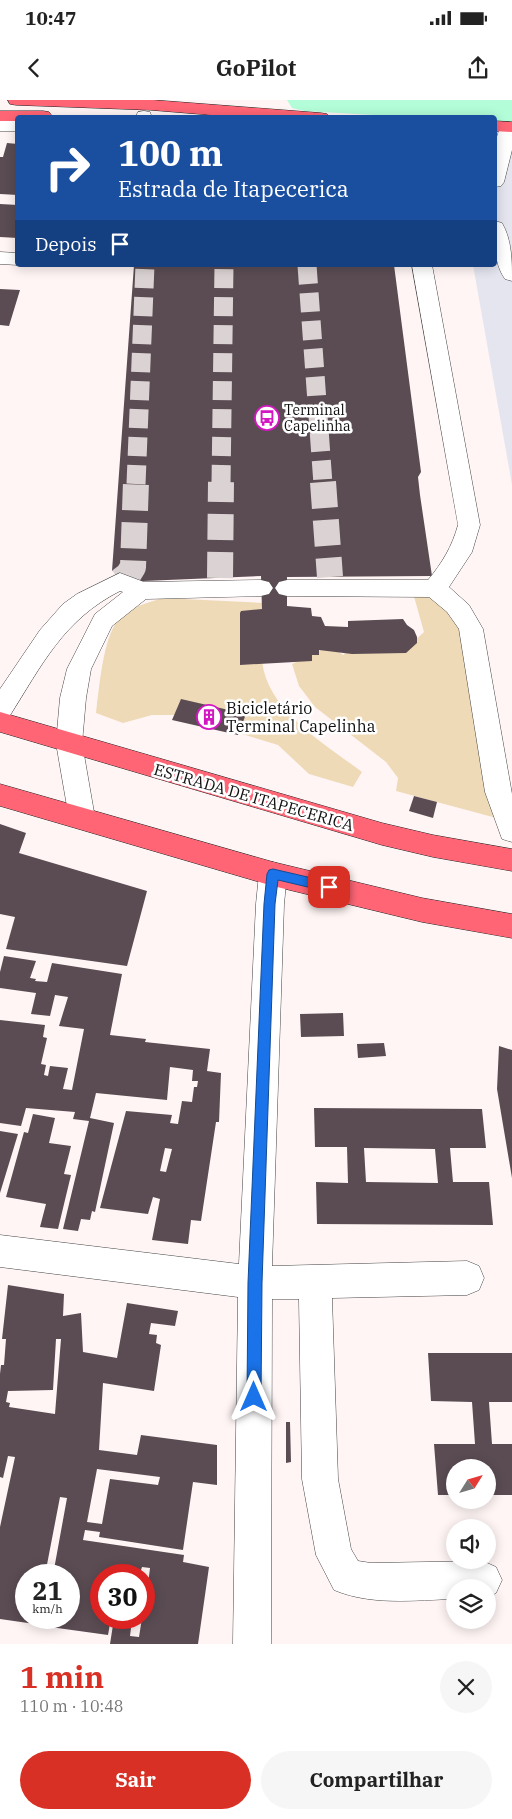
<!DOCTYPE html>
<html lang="pt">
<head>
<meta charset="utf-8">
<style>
	body { margin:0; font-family:"IBM Plex Serif",serif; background:#f6f6f6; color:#222; height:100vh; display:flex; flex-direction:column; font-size:19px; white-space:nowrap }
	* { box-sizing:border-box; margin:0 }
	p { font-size:16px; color:#767676 }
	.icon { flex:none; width:28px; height:28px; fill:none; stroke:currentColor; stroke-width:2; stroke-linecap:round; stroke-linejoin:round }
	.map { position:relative; height:1544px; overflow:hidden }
	.sheet { display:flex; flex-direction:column; background:#fff; flex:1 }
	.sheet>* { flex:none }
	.hud { position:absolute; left:15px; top:15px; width:482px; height:152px; border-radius:5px; box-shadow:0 2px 12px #0003; background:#1a4fa0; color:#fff; overflow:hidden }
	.needle { width:32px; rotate:53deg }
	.fabs { position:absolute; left:446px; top:1359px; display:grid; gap:10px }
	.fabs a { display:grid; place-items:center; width:50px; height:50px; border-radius:50%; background:#fff; box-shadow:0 2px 12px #0003; font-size:25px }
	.speed { position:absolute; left:15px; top:1464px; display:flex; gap:10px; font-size:25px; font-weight:700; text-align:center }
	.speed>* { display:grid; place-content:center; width:65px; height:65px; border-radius:50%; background:#fff; box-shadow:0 2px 12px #0003; line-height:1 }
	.speed small { font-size:12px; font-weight:400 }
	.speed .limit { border:8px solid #d22; background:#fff; color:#111 }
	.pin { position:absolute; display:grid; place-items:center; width:42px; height:42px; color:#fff; margin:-21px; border-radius:10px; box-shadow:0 2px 8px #0006 }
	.me { position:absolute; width:55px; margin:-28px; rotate:0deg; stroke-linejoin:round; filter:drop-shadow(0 0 4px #0008) }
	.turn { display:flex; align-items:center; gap:18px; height:105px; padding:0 20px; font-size:22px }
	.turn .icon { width:65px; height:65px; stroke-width:2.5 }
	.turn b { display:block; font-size:35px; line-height:42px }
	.then { display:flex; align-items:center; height:48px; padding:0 20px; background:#0003; gap:10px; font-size:19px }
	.round { display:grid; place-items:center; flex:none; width:52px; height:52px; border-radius:26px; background:#f6f6f6 }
	.summary { display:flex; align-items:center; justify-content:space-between; height:85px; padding:0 20px }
	h1 { font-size:30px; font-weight:700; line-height:38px; color:#d93025 }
	.action { display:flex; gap:10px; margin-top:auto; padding:10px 20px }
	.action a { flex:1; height:58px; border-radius:30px; background:#d93025; color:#fff; font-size:20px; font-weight:700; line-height:58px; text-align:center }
	.action a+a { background:#f6f6f6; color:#222 }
	.status { display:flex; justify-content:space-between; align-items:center; height:35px; padding:0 25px; background:#fff; direction:ltr }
	.status svg { height:14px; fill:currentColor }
	header { display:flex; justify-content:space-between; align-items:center; height:65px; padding:0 20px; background:#fff; font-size:22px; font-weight:700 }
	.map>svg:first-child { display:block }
</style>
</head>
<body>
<div class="status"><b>10:47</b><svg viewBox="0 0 49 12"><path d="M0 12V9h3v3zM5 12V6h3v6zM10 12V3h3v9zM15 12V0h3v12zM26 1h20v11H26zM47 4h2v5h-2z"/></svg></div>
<header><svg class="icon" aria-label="back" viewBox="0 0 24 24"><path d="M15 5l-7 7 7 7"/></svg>GoPilot<svg class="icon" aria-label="share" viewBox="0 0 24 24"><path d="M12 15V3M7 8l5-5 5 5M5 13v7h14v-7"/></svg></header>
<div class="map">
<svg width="512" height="1544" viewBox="0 0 512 1544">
	<rect width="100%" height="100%" fill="#fff5f5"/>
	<path fill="#e5e5f0" d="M495,36H512V385L473,165H495Z"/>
	<path fill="#efdab8" d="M413,493L441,501L457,516L500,719L396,691L398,678L386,662L315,607L299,586L292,564L331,545L343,555L357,543L411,544L424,532Z
		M163,498L264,503C263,521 260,542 262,561C268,612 324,643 362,672L353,687L309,674L278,645L179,615H152L123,623L96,613C99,589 103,538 118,520C129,507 147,503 163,498Z"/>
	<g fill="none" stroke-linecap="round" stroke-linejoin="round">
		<path fill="#b3fdd9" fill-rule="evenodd" d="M287,0H512V22L495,21V18H425L305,11L292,8Z"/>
	</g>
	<path fill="#5b4c53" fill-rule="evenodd" d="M7,43L18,44V95L0,94V57H3Z
		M0,104L18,105V138L0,137Z
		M134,165H394L421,372L418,377L420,395L432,476L287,477V506L311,508L312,516L321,517L325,526L348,527V521L403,519L407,525L414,530L417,537V543L406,553L352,554L319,550V555H312V561L240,565V513L241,511L262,509L261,476L120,482L118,479V471H112Z
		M0,189L20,190L9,226L0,225Z
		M181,599L246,614L238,635L172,620Z
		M414,696L437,702L433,718L409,711Z
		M0,724L26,733L19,753L147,791L127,866L6,849L15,817L0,814Z
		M4,856L36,861L30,878L36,879L35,881L47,882L52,863L122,874L110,935L146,939L145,942L210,949L207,971L221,973L219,1022H216L201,1121L191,1120L188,1144L152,1140L160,1099L153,1097L148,1114L100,1108L126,1011L172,1015L170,1023L178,1024L182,1001L192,1002L194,987H197L198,981H192L193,970L170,967L167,1000L96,993L90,1018L114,1023L95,1112L92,1111L90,1120L81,1119L78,1131L63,1129L89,1021L73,1019L75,1012L26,1008L21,1026L0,1023V920L45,925L43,937L47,938L41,964L46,965L44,975L48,976L50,966L68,968L63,989L72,990L84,929L59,926L68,897L55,895L50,916L31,914L36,893L0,888V872ZM165,1048L172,1049L166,1072L160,1071Z
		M343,913L344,936L301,937L300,914Z
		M384,943L386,956L358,958L357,944Z
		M499,946L512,950V1078L497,989Z
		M314,1008L482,1009L486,1048H450L452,1071L453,1082H489L493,1125L317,1124L316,1082L348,1083L347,1047H315ZM364,1048L435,1049L438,1083L366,1082Z
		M33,1014L55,1018L49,1043L71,1046L64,1074L71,1075L58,1129L40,1127L46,1104L6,1097L24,1032L28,1033Z
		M0,1031L18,1034L0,1093Z
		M8,1185L64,1194L63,1216L81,1213L83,1252L117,1258L127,1203L178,1211L175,1226L151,1223L149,1234L157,1235L156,1243L161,1245L154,1291L103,1283L99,1350L137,1355L141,1335L217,1345V1385L193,1382L183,1450L99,1437L100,1432L85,1430L83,1440L184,1455L183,1462L209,1467L198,1544H110L113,1525L131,1528L130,1536L139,1537L142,1518H144L150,1468L142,1467L140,1473L119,1470L118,1475H101V1518H111L108,1535L43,1526L44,1518H69V1475H53L67,1398L60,1397L45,1475H26V1518H36L35,1524L0,1519V1427L15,1357L8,1356L3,1378L0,1377V1274L1,1265H4L6,1239H2ZM56,1239H61L55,1314L9,1307L10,1303L6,1302L8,1291L53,1290ZM97,1369L160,1377L158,1385L110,1379L102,1424L87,1422Z
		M428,1253H512V1302H489L492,1344H512V1395H488V1368H455V1395H438L434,1344H475L472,1302L431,1301Z
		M286,1322H290L291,1362L286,1363Z"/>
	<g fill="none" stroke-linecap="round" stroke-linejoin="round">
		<path stroke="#dbd3d3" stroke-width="19" stroke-dasharray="19 9" stroke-linecap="butt" d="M307,165L323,384
			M136,384L145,165
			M221,384L224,165"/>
		<path stroke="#dbd3d3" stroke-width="26" stroke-dasharray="26 12" stroke-linecap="butt" d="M323,382L330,477
			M220,478L221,382
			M120,481L128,475L133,467L136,382"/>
		<defs>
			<path id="minor" d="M144,11L150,12L152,18H135L138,12Z
				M0,21H18V31H0Z
				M509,22L512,23V50L504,82L501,86L495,87C495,67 491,41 503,23Z
				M495,121L502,123C512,140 512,161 512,181L505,179C493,162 495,141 495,121Z
				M0,152L18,153V165L0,164Z
				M412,165H432L480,425L472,452L449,487L469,505L483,529L512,694V742L502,739L485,692L459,529L447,512L429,497L287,496L279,494L275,488L279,482L287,480H428C442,463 452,447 458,425Z
				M120,473L144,482L261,480L269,482L273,488L269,494L261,496L146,499L112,526L91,569L86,598L82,643L95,718L91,726L82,729L73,726L69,718L56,643L60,598L67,569L95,514L123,492L120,491C63,520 42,565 9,617L0,620V589L40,530L63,504L77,494Z
				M273,762L283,766L287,774L284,804L272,1166L467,1161L479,1166L484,1178L479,1190L467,1195L332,1198L338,1379L351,1449L358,1461L371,1463L483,1461L496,1467L502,1480L496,1493L488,1497V1488H455V1499C415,1500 372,1506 334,1490L316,1455L302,1379L299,1199H272L271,1544H233L238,1197L0,1167V1135L239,1164L256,804L259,774L263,766Z"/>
			<path id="major" d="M8,0H152L321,13L327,14L329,18H248L151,10L16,5L10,4Z
				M0,11H43L49,12L52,16L18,18V21H0Z
				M495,21L512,22V32L495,31Z
				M0,612L382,723L433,735L512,749V771L433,757L382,745L0,632Z
				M0,684L273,762L422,798L512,814V838L422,822L273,786L0,706Z"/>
		</defs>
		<use href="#minor" stroke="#444" stroke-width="1"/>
		<use href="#major" stroke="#222" stroke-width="1"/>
		<use href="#minor" fill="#fff" fill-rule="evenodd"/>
		<use href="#major" fill="#ff6575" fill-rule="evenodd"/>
	</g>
	<path fill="#1a73e8" stroke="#114b97" d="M273,769L329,782L333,784L334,787L333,791L329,792L278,780L275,804L262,1183L261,1297L259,1302L254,1304L249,1302L247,1297L248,1183L264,804L267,774L269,770Z"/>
	<defs>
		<symbol id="bus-ring" viewBox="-11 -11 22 22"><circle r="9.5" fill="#fff" stroke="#d317c2" stroke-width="1.5"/><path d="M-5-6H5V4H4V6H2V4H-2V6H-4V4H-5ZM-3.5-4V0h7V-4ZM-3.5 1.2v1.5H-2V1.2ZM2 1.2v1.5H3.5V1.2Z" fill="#d317c2"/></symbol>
		<symbol id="building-ring" viewBox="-11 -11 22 22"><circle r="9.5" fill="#fff" stroke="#d317c2" stroke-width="1.5"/><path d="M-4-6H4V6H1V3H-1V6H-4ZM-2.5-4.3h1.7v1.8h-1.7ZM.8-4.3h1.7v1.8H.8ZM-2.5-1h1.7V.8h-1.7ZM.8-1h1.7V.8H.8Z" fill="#d317c2"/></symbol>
	</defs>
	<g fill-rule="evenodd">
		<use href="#bus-ring" x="253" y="304" width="28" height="28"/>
		<use href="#building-ring" x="195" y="603" width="28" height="28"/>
	</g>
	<g text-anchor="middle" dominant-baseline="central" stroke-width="5" stroke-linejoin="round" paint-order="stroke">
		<g font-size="14" fill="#111" stroke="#fff" text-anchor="start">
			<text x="284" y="310">Terminal<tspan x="284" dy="16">Capelinha</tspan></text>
		</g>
		<g font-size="16" fill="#111" stroke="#fff" text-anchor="start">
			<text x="226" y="608">Bicicletário<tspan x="226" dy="18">Terminal Capelinha</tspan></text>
		</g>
		<g font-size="16" fill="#111" stroke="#fff">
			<text transform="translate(254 697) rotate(16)">ESTRADA DE ITAPECERICA</text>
		</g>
	</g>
</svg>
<div class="fabs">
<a><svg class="needle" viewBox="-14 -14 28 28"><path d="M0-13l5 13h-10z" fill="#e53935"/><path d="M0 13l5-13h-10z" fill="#767676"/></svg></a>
<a><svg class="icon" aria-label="sound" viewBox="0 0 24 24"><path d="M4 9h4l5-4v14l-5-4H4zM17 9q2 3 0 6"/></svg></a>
<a><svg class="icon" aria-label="layers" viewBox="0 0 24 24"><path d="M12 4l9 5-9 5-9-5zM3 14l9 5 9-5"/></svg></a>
</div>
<div class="speed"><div>21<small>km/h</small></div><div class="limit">30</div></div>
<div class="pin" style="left:329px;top:787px;background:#d93025"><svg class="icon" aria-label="arrive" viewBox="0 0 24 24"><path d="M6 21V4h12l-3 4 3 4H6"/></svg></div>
<svg class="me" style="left:254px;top:1297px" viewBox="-20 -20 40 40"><path d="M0-17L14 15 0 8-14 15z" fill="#1a73e8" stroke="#fff" stroke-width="4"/></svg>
<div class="hud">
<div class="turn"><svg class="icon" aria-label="right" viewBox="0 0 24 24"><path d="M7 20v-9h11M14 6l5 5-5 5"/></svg><div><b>100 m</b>Estrada de Itapecerica</div></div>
<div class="then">Depois<svg class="icon" aria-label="arrive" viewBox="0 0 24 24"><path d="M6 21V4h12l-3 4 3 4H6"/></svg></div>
</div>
</div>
<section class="sheet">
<div class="summary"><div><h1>1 min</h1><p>110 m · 10:48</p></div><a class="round"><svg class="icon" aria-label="close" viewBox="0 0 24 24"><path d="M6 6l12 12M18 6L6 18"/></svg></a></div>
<div class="action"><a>Sair</a><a>Compartilhar</a></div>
</section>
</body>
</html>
